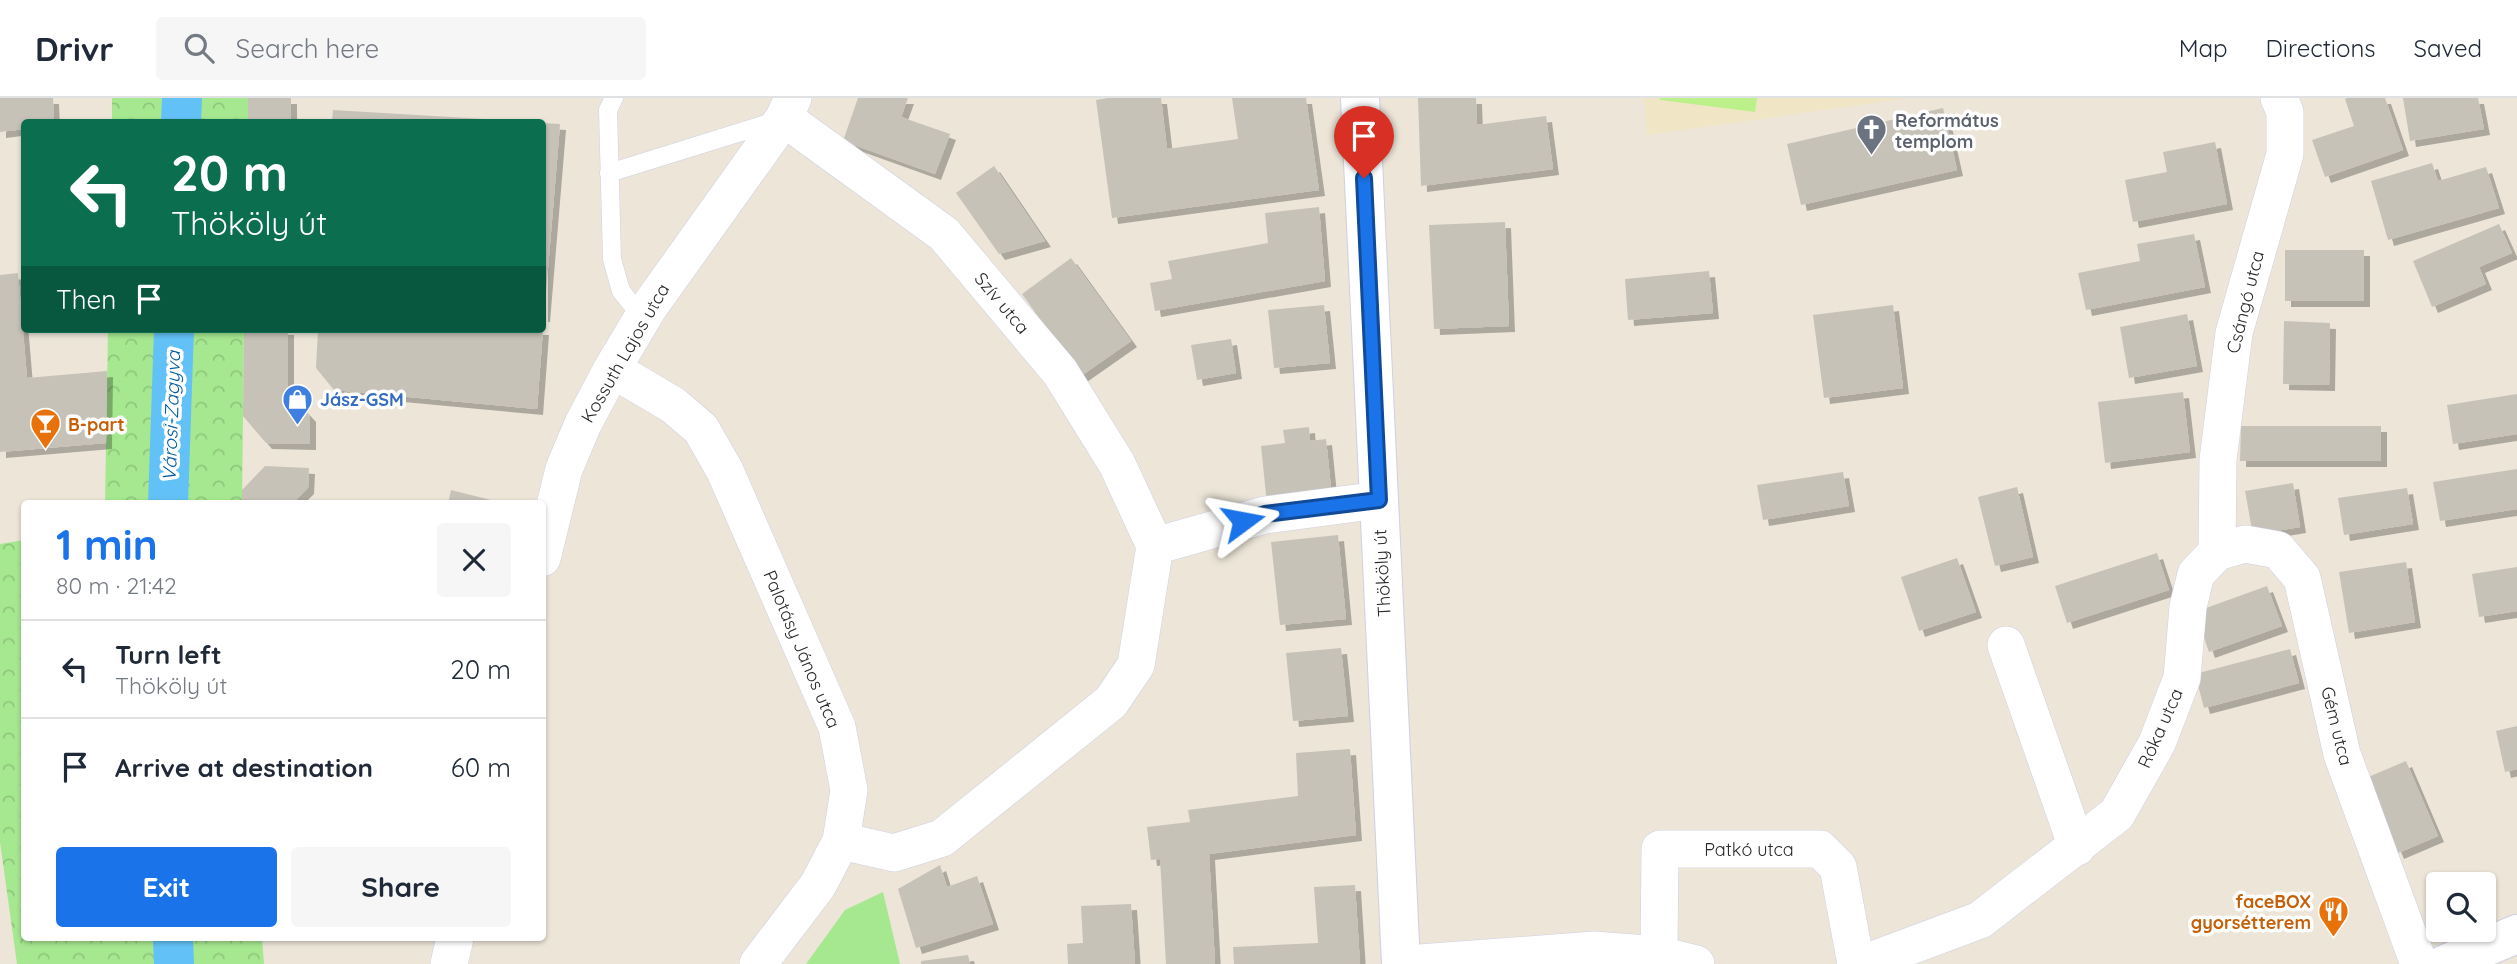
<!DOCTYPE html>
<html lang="en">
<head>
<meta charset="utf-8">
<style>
	body { margin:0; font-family:Quicksand,sans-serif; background:#f6f6f7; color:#1f2937; height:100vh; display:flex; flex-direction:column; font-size:26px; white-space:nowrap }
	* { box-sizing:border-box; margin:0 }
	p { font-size:23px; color:#747a83 }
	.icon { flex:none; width:38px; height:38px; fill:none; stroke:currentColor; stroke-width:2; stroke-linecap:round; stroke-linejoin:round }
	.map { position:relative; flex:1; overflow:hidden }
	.drawer { position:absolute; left:21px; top:402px; width:525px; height:441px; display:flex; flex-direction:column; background:#fff; border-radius:7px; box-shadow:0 2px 5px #0004 }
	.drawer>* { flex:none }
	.banner { position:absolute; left:21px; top:21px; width:525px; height:214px; border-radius:7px; box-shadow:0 2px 5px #0004; background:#0b6e4f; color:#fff; overflow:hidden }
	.tools { position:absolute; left:2426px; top:774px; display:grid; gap:14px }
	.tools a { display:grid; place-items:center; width:70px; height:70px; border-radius:7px; background:#fff; box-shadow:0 2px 5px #0004; font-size:35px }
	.pin { position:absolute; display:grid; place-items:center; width:60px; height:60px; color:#fff; margin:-72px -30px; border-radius:50% 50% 50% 0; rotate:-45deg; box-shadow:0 0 7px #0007 }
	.pin .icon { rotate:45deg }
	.me { position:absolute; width:77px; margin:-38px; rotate:77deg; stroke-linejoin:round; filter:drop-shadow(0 0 5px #0008) }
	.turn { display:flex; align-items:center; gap:24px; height:147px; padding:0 35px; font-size:32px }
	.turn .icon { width:91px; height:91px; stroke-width:2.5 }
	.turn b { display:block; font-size:49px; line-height:60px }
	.then { display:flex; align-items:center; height:66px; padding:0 35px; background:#0003; gap:14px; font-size:26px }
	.round { display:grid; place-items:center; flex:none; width:74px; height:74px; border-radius:7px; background:#f6f6f7 }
	.headline { display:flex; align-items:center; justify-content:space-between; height:119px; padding:0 35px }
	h1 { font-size:42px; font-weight:700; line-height:52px; color:#1a73e8 }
	.cta { display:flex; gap:14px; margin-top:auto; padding:14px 35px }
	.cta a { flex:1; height:80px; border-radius:7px; background:#1a73e8; color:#fff; font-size:28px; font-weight:700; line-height:80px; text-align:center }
	.cta a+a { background:#f6f6f7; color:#1f2937 }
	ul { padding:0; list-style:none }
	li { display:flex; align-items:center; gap:21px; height:98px; padding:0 35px; border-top:2px solid #e0e1e3 }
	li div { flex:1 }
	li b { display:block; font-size:26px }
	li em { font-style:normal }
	header { display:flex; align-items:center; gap:42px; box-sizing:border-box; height:98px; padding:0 35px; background:#fff; border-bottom:2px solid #e0e1e3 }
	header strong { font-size:33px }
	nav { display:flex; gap:38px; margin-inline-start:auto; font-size:24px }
	.search { width:490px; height:63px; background:#f6f6f7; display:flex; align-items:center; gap:18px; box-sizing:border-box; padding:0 24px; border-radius:7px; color:#747a83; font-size:26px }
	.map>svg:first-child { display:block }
</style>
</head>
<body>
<header>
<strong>Drivr</strong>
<div class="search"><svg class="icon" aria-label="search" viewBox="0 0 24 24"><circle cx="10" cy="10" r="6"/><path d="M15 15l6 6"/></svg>Search here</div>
<nav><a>Map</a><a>Directions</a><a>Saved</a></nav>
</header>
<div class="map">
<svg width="2517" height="866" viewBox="0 0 2517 866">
	<defs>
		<pattern id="park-crowns" width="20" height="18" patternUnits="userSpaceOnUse" patternTransform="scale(1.75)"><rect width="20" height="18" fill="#a6e890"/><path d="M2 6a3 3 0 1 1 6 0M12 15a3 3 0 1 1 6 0" fill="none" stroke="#8fc77c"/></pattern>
		<filter id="shadow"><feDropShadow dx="6" dy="6" stdDeviation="0" flood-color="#0004"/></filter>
	</defs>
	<rect width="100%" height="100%" fill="#ece5d8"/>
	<path fill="#f0e6c6" d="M1644,0H1909L1647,37Z"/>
	<path fill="#a6e890" d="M883,794L900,866H806L845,812Z"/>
	<path fill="url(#park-crowns)" d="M112,0H248V24H112Z
		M108,231H244L242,406H105Z
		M24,442V840H262L264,866H17L0,744V446Z"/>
	<path fill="#bcf08b" d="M1660,0H1757L1755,14L1660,2Z"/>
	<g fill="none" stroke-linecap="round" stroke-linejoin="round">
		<path stroke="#62c2f7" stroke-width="40" d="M181,24L182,0
			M168,406L174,231
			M173,840L174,866"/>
	</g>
	<path fill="#c7c2b8" filter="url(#shadow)" d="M0,0H53L54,24H24V31L0,34Z
		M248,0H291V24H248Z
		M858,0H908L901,19L950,36L935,76L843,43Z
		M1108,0H1161L1167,51L1238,41L1232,0H1306L1319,92L1112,120L1096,2Z
		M1418,0H1476L1477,27L1546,18L1553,71L1421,88Z
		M2347,0H2385L2403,52L2325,79L2312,42L2354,28L2345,1Z
		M2403,0H2478L2484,31L2410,43Z
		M1943,10L1957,72L1801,107L1787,46Z
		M333,12L501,22V24H332Z
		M542,25L560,26L544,218H542Z
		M2215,44L2227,106L2133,124L2125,82L2167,74L2163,54Z
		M2432,65L2438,83L2486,69L2499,110L2388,142L2371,83Z
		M994,68L1045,143L999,156L956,95Z
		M1319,109L1325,183L1155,213L1150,185L1172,181L1168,163L1268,145L1265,115Z
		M1505,124L1509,228L1434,231L1429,127Z
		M2499,126L2512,155L2479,169L2486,186L2432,209L2413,163Z
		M2194,136L2205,189L2086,212L2078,175L2140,163L2137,146Z
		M2285,152H2364V203H2285Z
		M1071,160L1131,243L1081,278L1022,196Z
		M1709,173L1713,215L1628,222L1625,181Z
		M18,175L27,280L107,273L106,345L0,354V177Z
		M1324,207L1330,265L1274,270L1268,212Z
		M1893,207L1903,290L1824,300L1813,217Z
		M2187,216L2197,268L2129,280L2120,229Z
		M2284,223L2330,225L2329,287L2283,286Z
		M244,231H288V294L310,318V346L266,345L243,318Z
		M318,231H543L537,311L334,292L316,270Z
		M1231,241L1236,275L1197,282L1191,247Z
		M2183,294L2190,354L2105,365L2098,304Z
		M2517,296V336L2453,346L2447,307Z
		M2241,328H2381V363H2240Z
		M1309,329L1310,343L1326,341L1332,400L1267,406L1261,348L1285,345L1283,332Z
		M265,368L309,370L308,390L292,406H242V392Z
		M2517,371V411L2440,423L2433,384Z
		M1843,374L1849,408L1763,422L1757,387Z
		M2293,385L2300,429L2253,437L2245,393Z
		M2017,389L2033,459L1995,468L1978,399Z
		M2407,390L2413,426L2344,437L2338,400Z
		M451,392L503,405V406H448Z
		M1338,437L1346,521L1280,527L1271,444Z
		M2157,455L2169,492L2067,525L2055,488Z
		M1957,460L1976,514L1919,533L1901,479Z
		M2406,464L2415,524L2349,535L2339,474Z
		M2517,469V513L2479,519L2472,476Z
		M2267,488L2282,528L2209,554L2195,514Z
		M1341,550L1348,618L1293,623L1286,555Z
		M2290,551L2299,585L2204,610L2195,576Z
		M2517,628V671L2505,674L2496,633Z
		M1350,651L1356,737L1209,756L1215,866H1166L1160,761L1151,762L1147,729L1190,724L1188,712L1298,698L1296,655Z
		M2406,663L2438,738L2398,755L2366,680Z
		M940,767L947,789L977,778L993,826L916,850L898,791Z
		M1355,787L1360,866H1234L1233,849L1318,845L1314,789Z
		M1131,806L1135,866H1068L1067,846L1083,845L1081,808Z
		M968,857L970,866H921V863Z"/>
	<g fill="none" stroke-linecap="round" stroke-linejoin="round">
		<defs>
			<path id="service" d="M614,0L608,12L612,161L621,193L642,219
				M609,75L776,23"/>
			<path id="minor" d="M784,20L944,136L1060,274L1117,366L1155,448L1136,567L1111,604L942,740L894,755L841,743
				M612,271L673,307L701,331L725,373L837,629L849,692L841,743L818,787L758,866
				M1155,448L1265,417L1379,402
				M2217,454L2245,446L2278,452L2302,480L2342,656L2419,866
				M2217,454L2218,362L2234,235L2285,56V14L2279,0
				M542,460L564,371L583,326L612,271L649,209L784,20L793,0
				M2006,547L2077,749
				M1659,857L1660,751H1820L1838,769L1856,866
				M449,866L455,840
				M1406,866L1594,852L1659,857L1696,866
				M1862,866L1980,822L2117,716L2157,645L2182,580L2188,509L2196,476L2217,454"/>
			<path id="tertiary" d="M1360,0L1401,866
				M2445,866L2517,836"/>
		</defs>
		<use href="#service" stroke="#ced0e3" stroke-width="19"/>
		<use href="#minor" stroke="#ced0e3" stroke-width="38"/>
		<use href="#tertiary" stroke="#ced0e3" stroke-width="40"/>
		<use href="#service" stroke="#fff" stroke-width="18"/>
		<use href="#minor" stroke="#fff" stroke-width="37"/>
		<use href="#tertiary" stroke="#fff" stroke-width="38"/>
	</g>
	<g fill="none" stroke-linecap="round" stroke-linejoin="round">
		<defs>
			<path id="route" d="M1243,423L1265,416L1379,402L1364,80"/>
		</defs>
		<use href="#route" stroke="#114b97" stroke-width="18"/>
		<use href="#route" stroke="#1a73e8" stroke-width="12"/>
	</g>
	<defs>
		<symbol id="church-pin" viewBox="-11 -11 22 30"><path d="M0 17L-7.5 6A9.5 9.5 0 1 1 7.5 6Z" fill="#6b7280" stroke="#fff"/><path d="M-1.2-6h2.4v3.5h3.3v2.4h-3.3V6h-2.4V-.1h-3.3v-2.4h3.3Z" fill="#fff"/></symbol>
		<symbol id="shop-pin" viewBox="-11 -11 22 30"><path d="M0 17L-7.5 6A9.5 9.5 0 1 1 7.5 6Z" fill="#3f7fe0" stroke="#fff"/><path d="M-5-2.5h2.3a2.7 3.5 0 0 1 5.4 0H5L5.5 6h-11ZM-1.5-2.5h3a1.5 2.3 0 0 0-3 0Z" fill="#fff"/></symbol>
		<symbol id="bar-pin" viewBox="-11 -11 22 30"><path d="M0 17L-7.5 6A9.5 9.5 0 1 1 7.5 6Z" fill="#e8710a" stroke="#fff"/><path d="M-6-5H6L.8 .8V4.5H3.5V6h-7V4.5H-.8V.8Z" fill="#fff"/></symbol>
		<symbol id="restaurant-pin" viewBox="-11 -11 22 30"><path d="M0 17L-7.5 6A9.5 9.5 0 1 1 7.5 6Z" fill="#e8710a" stroke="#fff"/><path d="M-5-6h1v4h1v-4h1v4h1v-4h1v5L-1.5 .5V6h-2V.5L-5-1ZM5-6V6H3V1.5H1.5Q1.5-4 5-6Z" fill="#fff"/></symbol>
	</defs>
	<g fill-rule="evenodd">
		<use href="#church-pin" x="1854" y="14" width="35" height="47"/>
		<use href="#shop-pin" x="280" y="284" width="35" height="47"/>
		<use href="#bar-pin" x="28" y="308" width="35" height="47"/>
		<use href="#restaurant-pin" x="2316" y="796" width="35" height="47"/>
	</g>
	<g text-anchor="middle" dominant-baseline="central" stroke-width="7" stroke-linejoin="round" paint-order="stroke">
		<g font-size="18" font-weight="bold" fill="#5b616d" stroke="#fff" text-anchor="start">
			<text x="1895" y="22">Református<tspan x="1895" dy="21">templom</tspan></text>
		</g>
		<g font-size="18" fill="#282828" stroke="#fff">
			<text transform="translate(2245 204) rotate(-76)">Csángó utca</text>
			<text transform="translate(1002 205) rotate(50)">Szív utca</text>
			<text transform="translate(625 255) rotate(-60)">Kossuth Lajos utca</text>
			<text transform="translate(1382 475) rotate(-93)">Thököly út</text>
			<text transform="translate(802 551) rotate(67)">Palotásy János utca</text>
			<text transform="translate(2337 628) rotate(76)">Gém utca</text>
			<text transform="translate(2160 630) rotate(-66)">Róka utca</text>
			<text x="1749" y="751">Patkó utca</text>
		</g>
		<g font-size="18" font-weight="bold" fill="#366cbe" stroke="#fff" text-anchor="start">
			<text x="320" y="301">Jász-GSM</text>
		</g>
		<g font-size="18" font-weight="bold" fill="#c56008" stroke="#fff" text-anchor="start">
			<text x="68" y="326">B-part</text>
			<text x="2311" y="803" text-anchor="end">faceBOX<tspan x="2311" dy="21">gyorsétterem</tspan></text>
		</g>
		<g font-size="19" font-style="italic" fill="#035ca1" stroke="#fff">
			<text transform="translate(171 318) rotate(-88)">Városi-Zagyva</text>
		</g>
	</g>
</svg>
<div class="tools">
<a><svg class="icon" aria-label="search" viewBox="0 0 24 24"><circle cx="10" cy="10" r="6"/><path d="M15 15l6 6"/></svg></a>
</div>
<div class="pin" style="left:1364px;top:80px;background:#d93025"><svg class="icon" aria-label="arrive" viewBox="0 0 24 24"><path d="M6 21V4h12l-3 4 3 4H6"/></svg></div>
<svg class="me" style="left:1243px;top:423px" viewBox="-20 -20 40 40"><path d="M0-17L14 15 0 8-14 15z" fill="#1a73e8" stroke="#fff" stroke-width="4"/></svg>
<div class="banner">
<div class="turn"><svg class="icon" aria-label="left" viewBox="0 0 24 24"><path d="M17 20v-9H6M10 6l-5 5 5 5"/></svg><div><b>20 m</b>Thököly út</div></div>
<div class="then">Then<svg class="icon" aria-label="arrive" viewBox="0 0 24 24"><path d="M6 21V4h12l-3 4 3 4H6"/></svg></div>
</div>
<section class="drawer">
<div class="headline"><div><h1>1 min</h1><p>80 m · 21:42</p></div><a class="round"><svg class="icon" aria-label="close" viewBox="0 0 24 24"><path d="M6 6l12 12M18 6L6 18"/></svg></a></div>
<ul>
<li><svg class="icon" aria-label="left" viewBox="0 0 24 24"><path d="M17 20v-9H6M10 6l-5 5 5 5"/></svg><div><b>Turn left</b><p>Thököly út</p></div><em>20 m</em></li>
<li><svg class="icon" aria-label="arrive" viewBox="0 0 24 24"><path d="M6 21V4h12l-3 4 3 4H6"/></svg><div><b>Arrive at destination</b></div><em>60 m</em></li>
</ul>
<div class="cta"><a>Exit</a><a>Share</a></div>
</section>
</div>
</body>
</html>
